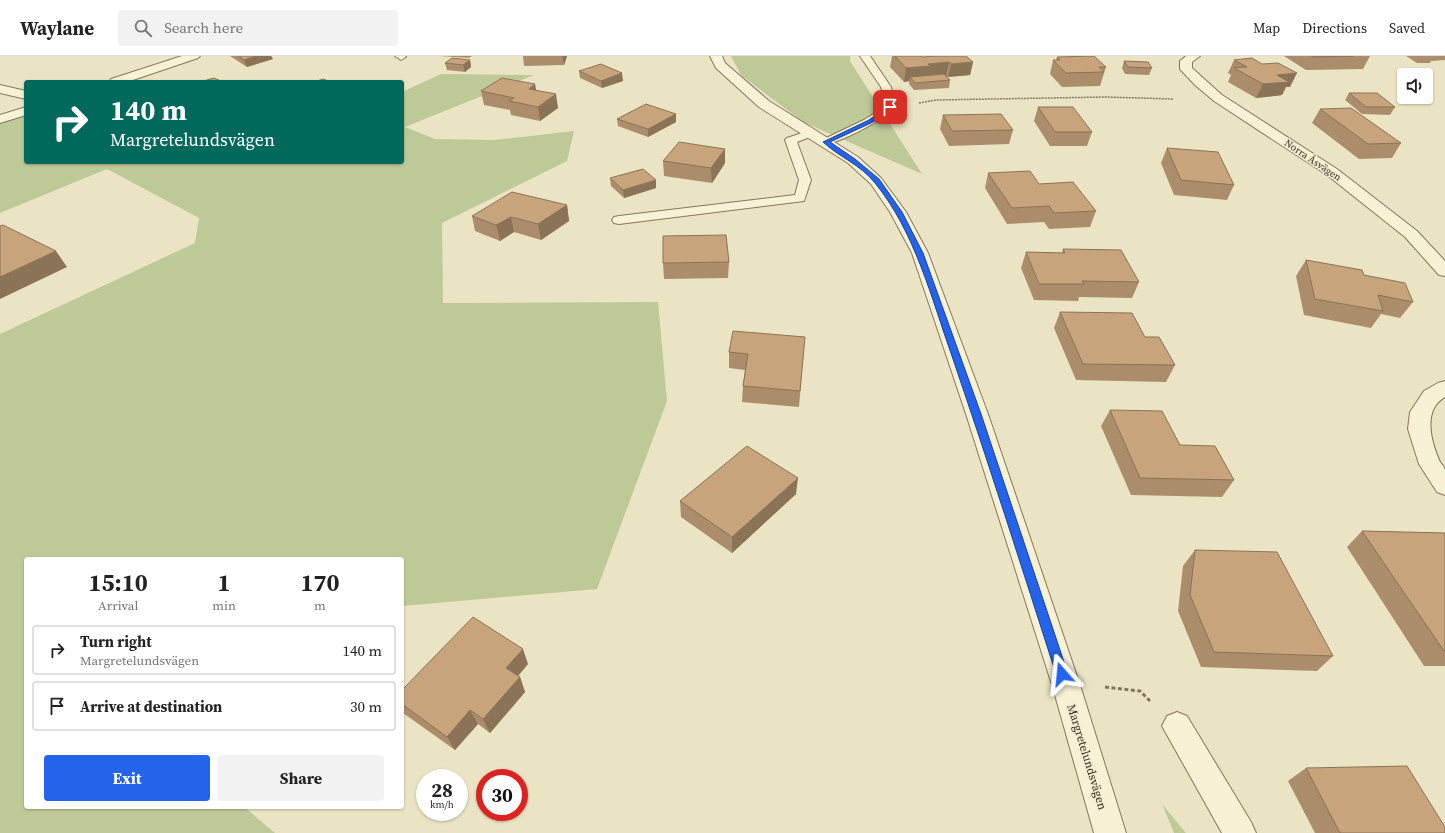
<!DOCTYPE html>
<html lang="en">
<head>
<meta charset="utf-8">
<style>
	body { margin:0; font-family:"Source Serif 4",serif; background:#f2f2f2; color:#222; height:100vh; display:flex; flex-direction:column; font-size:15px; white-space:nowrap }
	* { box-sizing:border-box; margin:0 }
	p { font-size:13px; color:#767676 }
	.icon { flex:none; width:22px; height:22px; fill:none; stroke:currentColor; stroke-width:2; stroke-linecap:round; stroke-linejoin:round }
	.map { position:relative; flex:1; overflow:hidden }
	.sheet { position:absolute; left:24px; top:501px; width:380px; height:252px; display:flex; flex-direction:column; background:#fff; border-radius:4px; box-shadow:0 1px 3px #0004 }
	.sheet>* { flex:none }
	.banner { position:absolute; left:24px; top:24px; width:380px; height:84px; border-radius:4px; box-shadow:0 1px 3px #0004; background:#00695c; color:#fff; overflow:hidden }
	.controls { position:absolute; left:1397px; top:12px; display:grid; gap:8px }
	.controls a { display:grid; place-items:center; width:36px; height:36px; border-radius:4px; background:#fff; box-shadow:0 1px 3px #0004; font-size:20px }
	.speed { position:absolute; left:416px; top:713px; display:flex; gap:8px; font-size:20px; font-weight:700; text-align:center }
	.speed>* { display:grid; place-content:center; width:52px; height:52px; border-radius:50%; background:#fff; box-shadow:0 1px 3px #0004; line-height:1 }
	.speed small { font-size:10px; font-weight:400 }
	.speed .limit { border:6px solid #d22; background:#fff; color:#111 }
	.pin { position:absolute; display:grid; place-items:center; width:34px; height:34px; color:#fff; margin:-17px; border-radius:8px; box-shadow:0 2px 6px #0006 }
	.me { position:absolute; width:44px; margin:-22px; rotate:342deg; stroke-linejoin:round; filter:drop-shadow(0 0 3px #0008) }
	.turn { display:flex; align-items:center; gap:14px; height:84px; padding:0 20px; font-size:18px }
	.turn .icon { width:52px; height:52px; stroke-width:2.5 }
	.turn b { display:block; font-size:28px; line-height:34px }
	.eta { display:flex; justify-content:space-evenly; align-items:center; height:68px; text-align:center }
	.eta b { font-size:24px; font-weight:700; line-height:28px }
	.button { display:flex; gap:8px; margin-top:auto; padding:8px 20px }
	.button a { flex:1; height:46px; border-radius:4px; background:#2563eb; color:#fff; font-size:16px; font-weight:700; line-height:46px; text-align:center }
	.button a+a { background:#f2f2f2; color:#222 }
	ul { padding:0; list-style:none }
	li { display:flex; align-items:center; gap:12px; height:50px; margin:0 8px 6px; padding:0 12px; border:2px solid #e0e0e0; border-radius:4px }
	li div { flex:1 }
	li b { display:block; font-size:15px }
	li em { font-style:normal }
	header { display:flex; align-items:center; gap:24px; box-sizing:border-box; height:56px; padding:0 20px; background:#fff; border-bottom:1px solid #e0e0e0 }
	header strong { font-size:19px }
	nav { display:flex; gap:22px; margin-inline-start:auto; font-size:14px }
	.search { width:280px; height:36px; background:#f2f2f2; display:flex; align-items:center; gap:10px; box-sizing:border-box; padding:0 14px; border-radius:4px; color:#767676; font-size:15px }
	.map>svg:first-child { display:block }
</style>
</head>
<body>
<header>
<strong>Waylane</strong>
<div class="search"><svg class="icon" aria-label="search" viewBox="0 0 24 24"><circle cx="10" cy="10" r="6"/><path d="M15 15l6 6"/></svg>Search here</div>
<nav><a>Map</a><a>Directions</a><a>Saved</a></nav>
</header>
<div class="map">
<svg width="1445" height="777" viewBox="0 0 1445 777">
	<rect width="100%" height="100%" fill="#ebe4c4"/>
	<path fill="#bec998" d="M731,0H850V5L922,118L803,66L741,19Z
		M441,18L534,19L405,71L435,83L494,84L574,75L567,105L442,167L443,247L658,246L667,345L597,533L402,550V503H26V751H244L275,777H0V278L195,187L199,162L107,113L0,157V64L26,56V106H402V36Z
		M1162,748L1186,777H1174Z"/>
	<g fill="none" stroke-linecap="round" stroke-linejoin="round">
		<defs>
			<path id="lane" d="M395,0H405L406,1L401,4Z
				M860,0H870L891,31L896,51C889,61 833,91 822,88L820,86L822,84L864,64L886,50L881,31Z
				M811,74L817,77L815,79L797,86L811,124L804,145L619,168L614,167L612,164L614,161L619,160L795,139L799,124L785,84L787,82Z"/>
			<path id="street" d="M182,0H200L198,2L127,26H109L111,23Z
				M710,0H722L725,7L769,45L858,101L881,122L906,156L928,197L988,358L1081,632L1126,777H1094L1053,632L966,358L912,197L890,156L871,128L848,107L759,51L716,12Z
				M1186,0H1200L1192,6V12L1222,39L1337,113L1417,175L1445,205V220L1439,219L1405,181L1327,119L1214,45L1195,29L1180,13V5Z
				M0,29L26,35V43L0,37Z
				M26,51V59L0,67V59Z
				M1445,325V341C1422,354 1431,386 1440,406C1442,409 1444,410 1445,414C1445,422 1445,431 1445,439L1437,436L1419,408L1408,373L1410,356L1424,335L1438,327Z
				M1177,656L1187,660L1251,766L1256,777H1222L1162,670L1167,660Z"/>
		</defs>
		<use href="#lane" stroke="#85765b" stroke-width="2"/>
		<use href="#street" stroke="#85765b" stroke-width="2"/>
		<path stroke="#85765b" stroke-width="1.5" stroke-dasharray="2 1" stroke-linecap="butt" d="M919,47L936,44L1105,41L1174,43"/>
		<path stroke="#85765b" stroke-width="3" stroke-dasharray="4 2.5" stroke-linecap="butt" d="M1105,631L1140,635L1150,645"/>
		<use href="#lane" fill="#f7f1d6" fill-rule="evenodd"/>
		<use href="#street" fill="#f7f1d6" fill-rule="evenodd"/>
	</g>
	<path fill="#ab8d6b" d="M230,0H271L273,3L247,11Z
		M440,0H472L469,2Z
		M523,0H567L564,9L524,10Z
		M892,0H920L922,1L973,6L970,19L948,21L946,20L950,24L949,32L914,34L909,28V25L904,26L890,11Z
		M1284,0H1370L1363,13L1306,14Z
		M1406,0H1445V4L1431,5L1430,7H1417Z
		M1057,1L1106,11L1100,30L1062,31L1050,18L1053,4H1056Z
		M470,4L471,11L465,16L447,14L445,7Z
		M1234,4L1290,31H1286L1282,39L1256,42L1228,26L1231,19L1228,17Z
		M1124,5L1152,12L1149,19L1125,18L1122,12Z
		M579,15L623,25L602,32L580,22Z
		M535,28L536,34L558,52L540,65L511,59L510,54L484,49L481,35Z
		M1349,37L1395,51L1390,59L1362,58L1345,44Z
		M1038,51L1092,76L1087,90H1050L1034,65Z
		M1320,53L1401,87L1392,102L1359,103L1312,67Z
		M676,58V66L648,81L618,70L617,63Z
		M943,59L1013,74L1009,88L949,90L940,73Z
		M1167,92L1234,129L1227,144L1174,139L1161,107Z
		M725,93V107L712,127L664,120L663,105Z
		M988,117L1039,128L1096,155L1090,171L1049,173L1044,166L1007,168L985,132Z
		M610,122L656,132L624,142L611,130Z
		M567,149L569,165L541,184L514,176L500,185L475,175L472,160Z
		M1063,193L1139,226L1132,242L1079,241L1078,245L1034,244L1021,212L1026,196L1062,197Z
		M1306,204L1364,219L1413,246L1400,262L1381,258L1371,272L1304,259L1296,220Z
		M729,206L728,222L664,223L663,207Z
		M1060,256L1145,281L1175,309L1166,326L1076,324L1054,272Z
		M805,281L799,351L742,346L743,330L745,314L729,312V296Z
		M1110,354L1180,389L1234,424L1222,441L1131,439L1101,370Z
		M796,438L732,497L681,461L680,445Z
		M1362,475L1445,477V610H1424L1347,491Z
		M1195,494L1333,600L1317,615L1201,611L1178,555L1183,510Z
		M528,608L518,620L520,621L525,636L490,677L478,668L455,694L403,657L402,655V634Z
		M1306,712L1445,777H1315L1288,725Z"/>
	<path fill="#8b7357" d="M257,0H271L273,3L247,11L244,4Z
		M562,0H567L564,9Z
		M470,4L471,11L465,16L463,9Z
		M949,6L946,20L928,21H910L909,25L904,26L906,12L928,8Z
		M973,6L970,19L948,21L951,8Z
		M622,17L623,25L602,32L601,25Z
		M1297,17L1290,31H1286L1282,39L1256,42L1263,28L1277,19Z
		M535,28L537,42L529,33Z
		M556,38L558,52L540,65L538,51Z
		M676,58V66L648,81V73Z
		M725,93V107L712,127L711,112Z
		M656,124V132L624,142L623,134Z
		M567,149L569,165L541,184L538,168Z
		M511,161L514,176L500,185L496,169Z
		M56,195L67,211L0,243V221Z
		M798,422L796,438L732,497V481Z
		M523,593L528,608L512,627L506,612Z
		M520,621L525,636L490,677L483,663Z
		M470,654L478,668L455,694L447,681Z"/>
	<path fill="#c7a47c" stroke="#8b7357" d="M238,0H257L244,4Z
		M895,0H920L922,1L938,0H966L973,6L951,8L949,6L928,8L930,10L906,12Z
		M1094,0L1106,11H1099L1104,16L1066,17L1053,4H1060L1057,1Z
		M1311,0H1354L1312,1Z
		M452,2L470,4L463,9L445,7Z
		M1252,2L1262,8L1278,7L1297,17L1277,19L1289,26L1263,28L1234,12L1247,11L1234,4Z
		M1124,5L1148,6L1152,12L1128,11Z
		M601,8L622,17L601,25L579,15Z
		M944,18L950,24L915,27L910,21Z
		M214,22L223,26H200Z
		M502,22L535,28L529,33L556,38L538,51L509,45L514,42L481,35Z
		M323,23L331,26H314Z
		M1349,37H1377L1395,51H1366Z
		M646,48L676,58L648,73L617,63Z
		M1038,51H1073L1092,76H1055Z
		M1351,52L1401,87L1368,88L1320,53Z
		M1001,58L1013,74L952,75L943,59Z
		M679,86L725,93L711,112L663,105Z
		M1167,92L1218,96L1234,129L1181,124Z
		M643,113L656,124L623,134L610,122Z
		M1030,115L1039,128L1073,126L1096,155L1054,157L1049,150L1012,152L988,117Z
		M512,136L567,149L538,168L511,161L496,169L472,160Z
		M3,169L56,195L0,221V170Z
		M726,179L729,206L663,207V180Z
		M1063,193L1121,194L1139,226L1082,225L1084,228H1039L1026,196L1065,197Z
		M1306,204L1362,214L1364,219L1405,227L1413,246L1378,239L1383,255L1315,243Z
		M1060,256L1132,257L1145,281H1159L1175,309L1083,308Z
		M733,275L805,281L800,335L743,330L748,298L729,296Z
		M1110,354L1162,355L1180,389L1215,390L1234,424L1140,422Z
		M747,390L798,422L732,481L680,445Z
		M1362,475L1445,477V595H1444Z
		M1195,494L1277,496L1333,600L1214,596L1190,539Z
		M473,561L523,593L506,612L520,621L483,663L470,654L447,681L402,648V634Z
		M1407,710L1445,771V777H1340L1306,712Z"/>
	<path fill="#2563eb" stroke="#184099" d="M890,49L893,51L885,58L873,66L830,86L855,103L879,123L902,156L923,197L981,358L1068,618L1066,622L1062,623L1058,622L1056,618C1022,512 988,405 952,300C931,241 915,176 875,127C861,109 839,101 823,86L869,64Z"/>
	<g text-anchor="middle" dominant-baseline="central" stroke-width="3" stroke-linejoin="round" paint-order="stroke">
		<g font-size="10" fill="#362c1e" stroke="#f3eed3">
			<text transform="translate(1313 104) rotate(34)">Norra Åsvägen</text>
		</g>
		<g font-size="12" fill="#362c1e" stroke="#f3eed3">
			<text transform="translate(1087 701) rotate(73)">Margretelundsvägen</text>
		</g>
	</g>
</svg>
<div class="controls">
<a><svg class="icon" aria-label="sound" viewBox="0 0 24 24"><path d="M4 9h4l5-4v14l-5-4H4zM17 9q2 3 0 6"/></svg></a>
</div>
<div class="speed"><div>28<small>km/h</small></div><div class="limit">30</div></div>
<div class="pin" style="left:890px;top:51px;background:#d93025"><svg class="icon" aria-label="arrive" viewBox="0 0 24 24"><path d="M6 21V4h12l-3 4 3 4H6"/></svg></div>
<svg class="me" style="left:1062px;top:618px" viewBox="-20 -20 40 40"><path d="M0-17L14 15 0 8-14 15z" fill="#2563eb" stroke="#fff" stroke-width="4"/></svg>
<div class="banner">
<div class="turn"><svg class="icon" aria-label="right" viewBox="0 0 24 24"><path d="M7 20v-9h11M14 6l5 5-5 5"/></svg><div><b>140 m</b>Margretelundsvägen</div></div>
</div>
<section class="sheet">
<div class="eta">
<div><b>15:10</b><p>Arrival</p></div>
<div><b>1</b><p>min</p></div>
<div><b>170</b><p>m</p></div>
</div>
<ul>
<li><svg class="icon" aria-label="right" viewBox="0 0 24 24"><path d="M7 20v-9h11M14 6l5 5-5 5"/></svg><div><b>Turn right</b><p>Margretelundsvägen</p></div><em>140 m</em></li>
<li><svg class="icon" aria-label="arrive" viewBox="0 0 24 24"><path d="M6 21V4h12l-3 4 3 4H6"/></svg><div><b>Arrive at destination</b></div><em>30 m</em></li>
</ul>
<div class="button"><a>Exit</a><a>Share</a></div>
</section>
</div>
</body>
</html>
